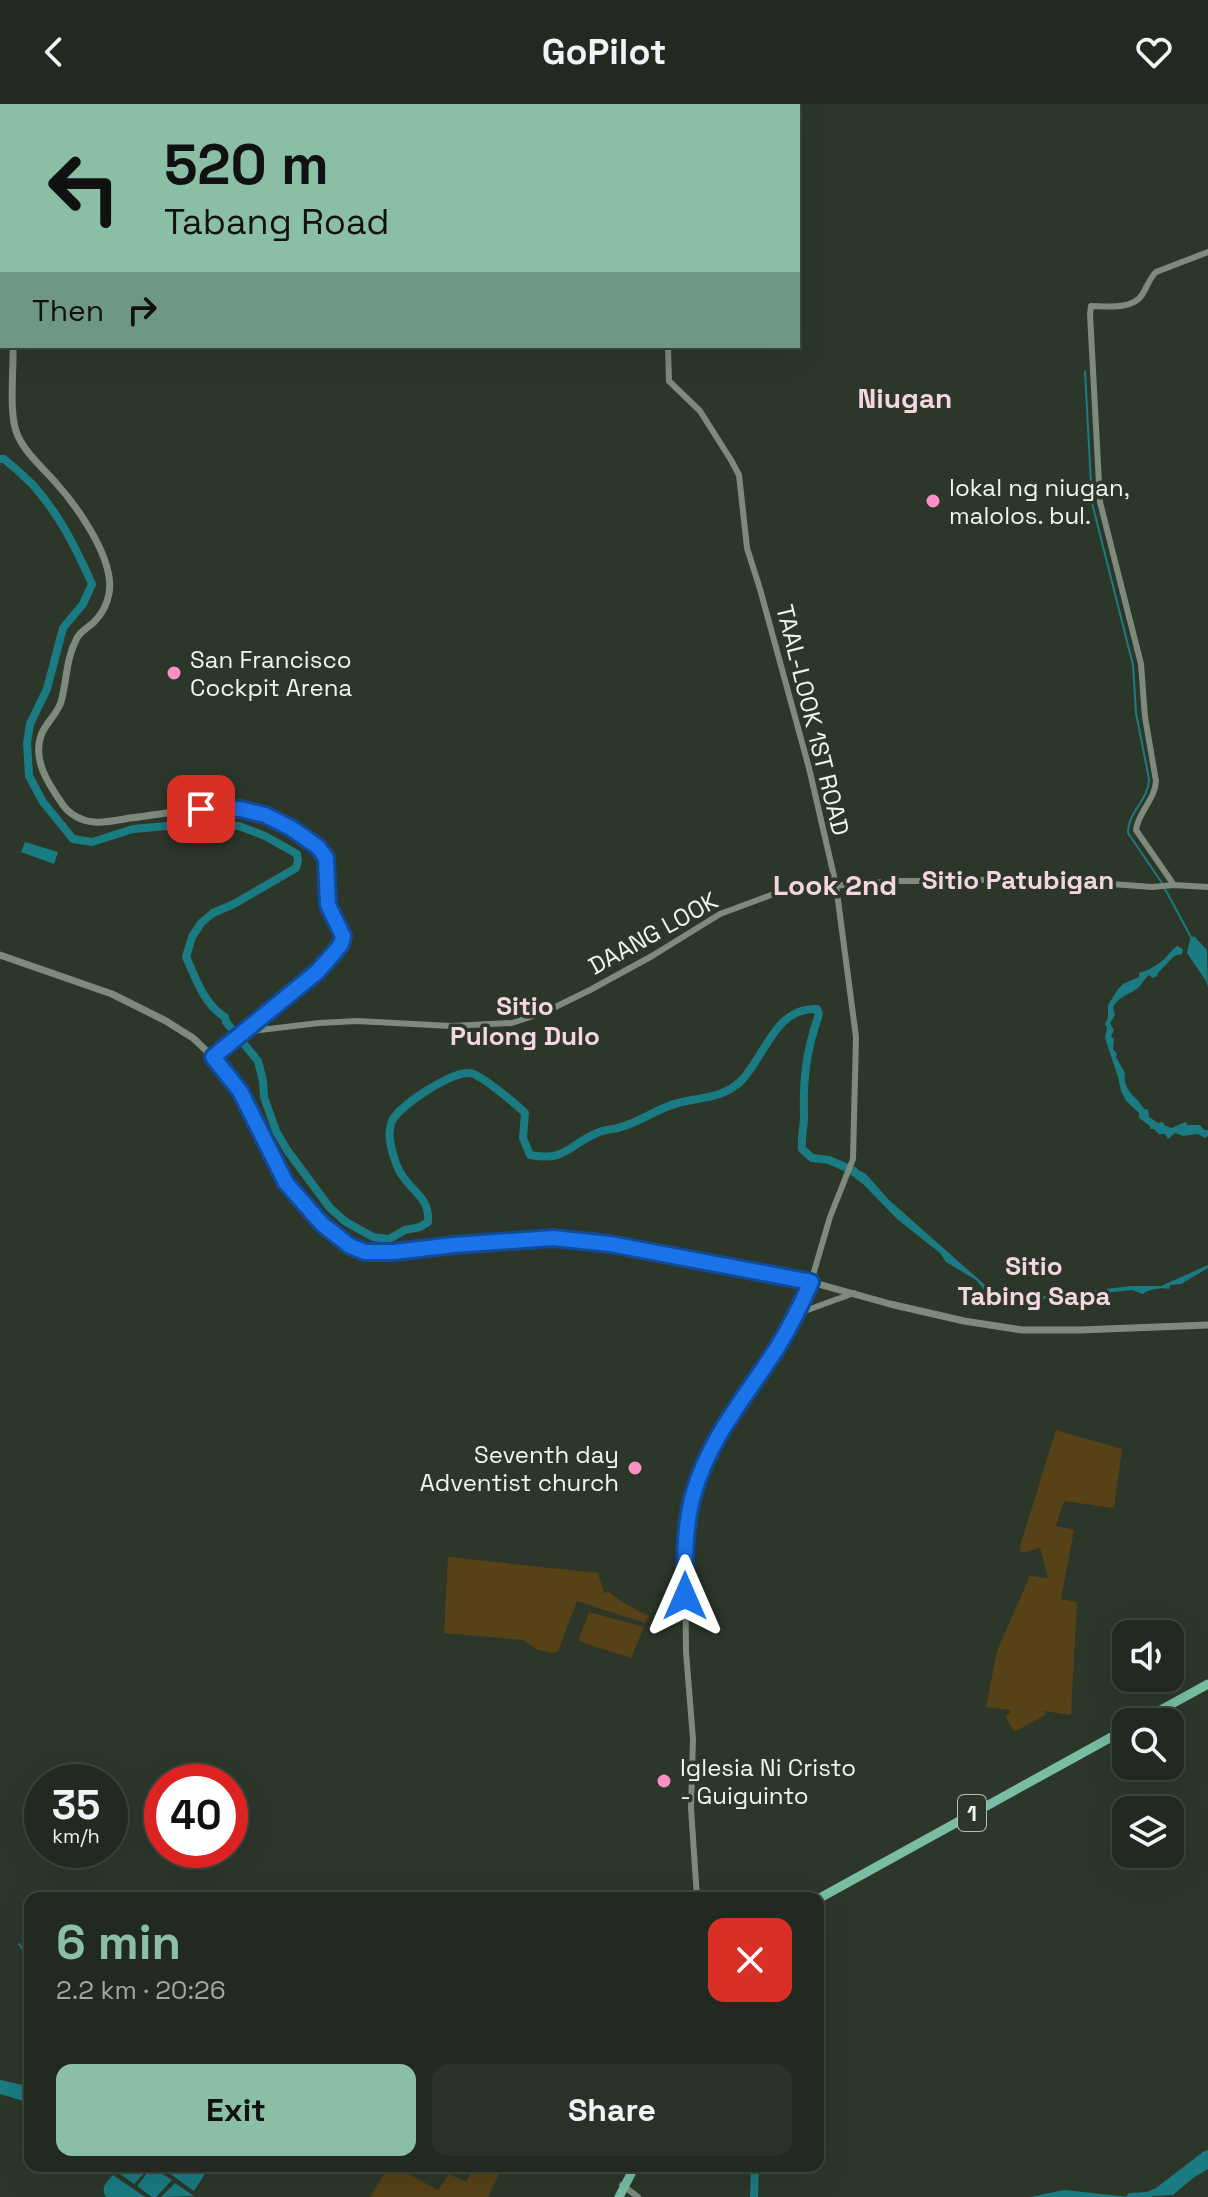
<!DOCTYPE html>
<html lang="en">
<head>
<meta charset="utf-8">
<style>
	body { margin:0; font-family:"Space Grotesk",sans-serif; background:#293129; color:#f1f3f6; height:100vh; display:flex; flex-direction:column; font-size:30px; white-space:nowrap }
	* { box-sizing:border-box; margin:0 }
	p { font-size:26px; color:#a2a6a5 }
	.icon { flex:none; width:44px; height:44px; fill:none; stroke:currentColor; stroke-width:2; stroke-linecap:round; stroke-linejoin:round }
	.map { position:relative; flex:1; overflow:hidden }
	.details { position:absolute; left:24px; top:1788px; width:800px; height:280px; display:flex; flex-direction:column; background:#212920; border-radius:16px; box-shadow:0 8px 32px #0002,0 0 0 2px #3e453e }
	.details>* { flex:none }
	.hud { position:absolute; left:0px; top:0px; width:800px; height:244px; box-shadow:0 8px 32px #0002,0 0 0 2px #3e453e; background:#8abfa5; color:#111; overflow:hidden }
	.buttons { position:absolute; left:1112px; top:1516px; display:grid; gap:16px }
	.buttons a { display:grid; place-items:center; width:72px; height:72px; border-radius:16px; background:#212920; box-shadow:0 8px 32px #0002,0 0 0 2px #3e453e; font-size:40px }
	.speed { position:absolute; left:24px; top:1660px; display:flex; gap:16px; font-size:40px; font-weight:700; text-align:center }
	.speed>* { display:grid; place-content:center; width:104px; height:104px; border-radius:50%; background:#212920; box-shadow:0 8px 32px #0002,0 0 0 2px #3e453e; line-height:1 }
	.speed small { font-size:20px; font-weight:400 }
	.speed .limit { border:12px solid #d22; background:#fff; color:#111 }
	.pin { position:absolute; display:grid; place-items:center; width:68px; height:68px; color:#fff; margin:-34px; border-radius:16px; box-shadow:0 4px 12px #0006 }
	.me { position:absolute; width:88px; margin:-44px; rotate:0deg; stroke-linejoin:round; filter:drop-shadow(0 0 6px #0008) }
	.turn { display:flex; align-items:center; gap:28px; height:168px; padding:0 32px; font-size:36px }
	.turn .icon { width:104px; height:104px; stroke-width:2.5 }
	.turn b { display:block; font-size:56px; line-height:68px }
	.then { display:flex; align-items:center; height:76px; padding:0 32px; background:#0003; gap:16px; font-size:30px }
	.round { display:grid; place-items:center; flex:none; width:84px; height:84px; border-radius:16px; background:#293129 }
	.headline { display:flex; align-items:center; justify-content:space-between; height:136px; padding:0 32px }
	h1 { font-size:48px; font-weight:700; line-height:60px; color:#8abfa5 }
	.button { display:flex; gap:16px; margin-top:auto; padding:16px 32px }
	.button a { flex:1; height:92px; border-radius:16px; background:#8abfa5; color:#111; font-size:32px; font-weight:700; line-height:92px; text-align:center }
	.button a+a { background:#293129; color:#f1f3f6 }
	header { display:flex; justify-content:space-between; align-items:center; height:104px; padding:0 32px; background:#212920; font-size:36px; font-weight:700 }
	.map>svg:first-child { display:block }
</style>
</head>
<body>
<header><svg class="icon" aria-label="back" viewBox="0 0 24 24"><path d="M15 5l-7 7 7 7"/></svg>GoPilot<svg class="icon" aria-label="heart" viewBox="0 0 24 24"><path d="M12 20l-8-8c-3-5 5-10 8-4 3-6 11-1 8 4z"/></svg></header>
<div class="map">
<svg width="1208" height="2093" viewBox="0 0 1208 2093">
	<rect width="100%" height="100%" fill="#2c372a"/>
	<path fill="#574218" d="M1056,1326L1122,1345L1114,1404L1064,1397L1056,1422L1074,1426L1061,1495L1077,1498L1071,1611L1044,1607L1045,1611L1014,1628L1005,1612L1010,1609V1606L986,1603L997,1547L1030,1472L1048,1474L1040,1444L1021,1449L1020,1442Z
		M448,1453L598,1469L604,1489L609,1488C621,1498 635,1506 650,1512L645,1519L577,1497L558,1547L551,1549L536,1545L523,1536L444,1529Z
		M589,1508L644,1523L631,1554L578,1537Z
		M389,2062H393L438,2086L449,2070L466,2078L474,2062H488L500,2068L488,2093H370Z"/>
	<path fill="#1a7c82" d="M25,738L58,748L54,760L21,748Z
		M1194,832L1207,846L1208,884L1206,877L1187,849L1190,835Z
		M1177,842L1183,845L1182,850L1174,852L1158,869L1157,872L1153,874L1149,871C1145,874 1143,878 1140,882C1131,891 1121,890 1113,903L1115,911L1110,919L1114,926L1111,932L1114,935L1113,945L1117,950L1116,953L1125,969C1122,987 1137,992 1144,1005L1148,1006L1149,1013L1158,1019L1163,1018L1164,1021L1171,1024L1186,1018L1187,1021H1200L1204,1026H1208V1032L1205,1034L1198,1030L1183,1032L1175,1029L1168,1035L1165,1030H1159L1154,1025H1150V1022L1139,1014V1009L1126,997L1121,987L1118,973L1105,934L1107,924L1105,920L1108,914V901L1118,885L1123,880L1139,873V869C1147,867 1156,862 1162,857C1168,852 1170,847 1177,842Z
		M853,1063L866,1070L889,1096L993,1188L1001,1192L1021,1195L1131,1182H1161L1208,1161V1164L1181,1180L1170,1181L1169,1185C1162,1183 1147,1186 1143,1190L1132,1186L1013,1198L991,1194L976,1176L946,1158L940,1149L897,1115L863,1080L850,1070Z
		M0,1982L30,1988V1999L0,1990Z
		M1208,2046V2065L1193,2074L1173,2091L1136,2093L1156,2084L1203,2048Z
		M121,2062H151L134,2080L116,2067Z
		M159,2062H210L194,2087Z
		M152,2063L172,2076L156,2093H152L137,2082Z
		M113,2071L145,2093H106C100,2083 107,2078 113,2071Z
		M175,2079L194,2092L161,2093Z
		M1064,2086L1130,2093H1030Z"/>
	<g fill="none" stroke-linecap="round" stroke-linejoin="round">
		<path stroke="#1a7c82" stroke-width="2" d="M1085,267L1092,399L1133,561L1136,609L1149,675C1149,696 1127,709 1128,729L1162,779
			M1165,785L1192,835
			M19,1840L30,1856"/>
		<path stroke="#1a7c82" stroke-width="8" d="M0,355H4C14,363 24,372 33,381C59,410 76,444 92,480L83,500L63,524L47,585L30,620L27,639L29,672L43,698L73,735L92,738L133,725L167,722L204,720L239,722L265,732L297,750L298,757L296,764L234,800L213,809L201,819L192,833L186,853C196,874 204,901 225,913L226,918L258,957L263,977L264,993L276,1027L287,1046L330,1104L346,1118L373,1133L389,1135L405,1126L420,1123L428,1118C430,1094 413,1089 402,1071C396,1063 391,1045 390,1036C389,1031 390,1021 392,1017C400,1001 452,967 470,969C480,970 516,1000 525,1009L523,1034L530,1051C566,1058 568,1041 597,1029C605,1025 613,1026 621,1023C640,1018 658,1004 678,999C700,993 722,995 741,977C766,951 775,903 817,905L819,910C806,948 803,973 804,1013C804,1023 801,1034 802,1045L812,1054L829,1056L854,1067
			M0,1980L30,1987
			M754,2093L755,2062
			M1131,2093L1148,2092"/>
		<path stroke="#7e8a7c" stroke-width="6" d="M18,0L20,2
			M540,0V2
			M668,242L669,277L700,307L731,356L739,371L747,444L760,485L809,664L836,781L856,933L853,1055L830,1113L811,1178L798,1206L777,1243L719,1331L697,1379L689,1408L685,1444L686,1548L693,1635L691,1704L697,1794
			M1174,781L1136,726C1138,708 1155,696 1156,677L1145,613L1141,560L1100,398L1090,210L1091,202C1107,202 1132,206 1142,191C1147,183 1149,175 1156,168L1208,148
			M250,923L252,927L319,919L357,917L451,922L512,919L545,908L590,886L652,852L720,810L771,791L804,784L897,777H956L1031,774L1152,783L1174,781L1208,783
			M798,1206L802,1208L854,1189
			M622,2081L638,2093"/>
		<path stroke="#7e8a7c" stroke-width="7" d="M78,2L79,0
			M0,80L2,77
			M0,98L2,109
			M2,134V153
			M13,242C14,266 8,312 18,332C26,350 44,365 56,379C76,401 105,443 109,473C112,489 106,506 94,518C89,523 81,527 77,534C66,554 67,576 61,598C57,610 47,618 42,629C31,655 49,681 63,701C70,711 82,717 94,718C106,719 118,716 130,714C166,710 203,701 239,705C259,707 278,715 295,726C325,744 325,745 326,778C326,786 326,795 328,802C332,812 344,825 342,835C338,860 237,933 213,953
			M0,851L112,890L166,917L193,934L213,953L240,987L286,1079L322,1120L350,1142L365,1148H394L454,1141L553,1134L610,1140L811,1178L890,1200L964,1217L1022,1226H1080L1208,1221"/>
		<path stroke="#78bda4" stroke-width="9" d="M1139,1618L1208,1580
			M818,1795L1126,1625
			M619,2093L635,2062"/>
	</g>
	<g fill="none" stroke-linecap="round" stroke-linejoin="round">
		<defs>
			<path id="route" d="M201,705H240L265,711L291,724L318,743L326,754L328,801L343,832L341,840L334,849L317,868L213,953L240,987L286,1079L322,1120L350,1142L365,1148H394L454,1141L553,1134L610,1140L811,1178C801,1201 790,1223 777,1244C747,1291 710,1333 694,1388C684,1421 685,1457 685,1492"/>
		</defs>
		<use href="#route" stroke="#114b97" stroke-width="20"/>
		<use href="#route" stroke="#1a73e8" stroke-width="14"/>
	</g>
	<g fill="#fc8fc3" stroke="#2c372a" stroke-width="3">
		<circle cx="933" cy="397" r="8"/>
		<circle cx="174" cy="569" r="8"/>
		<circle cx="635" cy="1364" r="8"/>
		<circle cx="664" cy="1677" r="8"/>
	</g>
	<g text-anchor="middle" dominant-baseline="central" stroke-width="7" stroke-linejoin="round" paint-order="stroke">
		<rect fill="#2c372a" stroke="#b4bdb3" stroke-width="2" x="958" y="1691" width="28" height="36" rx="6"/>
		<g font-size="22" font-weight="bold" fill="#eff6ee">
			<text x="972" y="1709">1</text>
		</g>
		<g font-size="24" fill="#eff6ee" stroke="#2c372a" text-anchor="start">
			<text x="949" y="383">lokal ng niugan,<tspan x="949" dy="28">malolos. bul.</tspan></text>
			<text x="190" y="555">San Francisco<tspan x="190" dy="28">Cockpit Arena</tspan></text>
			<text x="619" y="1350" text-anchor="end">Seventh day<tspan x="619" dy="28">Adventist church</tspan></text>
			<text x="680" y="1663">Iglesia Ni Cristo<tspan x="680" dy="28">- Guiguinto</tspan></text>
		</g>
		<g font-size="24" fill="#eff6ee" stroke="#2c372a">
			<text transform="translate(813 616) rotate(76)">TAAL-LOOK 1ST ROAD</text>
			<text transform="translate(653 829) rotate(-29)">DAANG LOOK</text>
		</g>
		<g font-size="26" font-weight="bold" fill="#f5d5e2" stroke="#2c372a">
			<text x="1018" y="776">Sitio Patubigan</text>
			<text x="525" y="902">Sitio<tspan x="525" dy="30">Pulong Dulo</tspan></text>
			<text x="1034" y="1162">Sitio<tspan x="1034" dy="30">Tabing Sapa</tspan></text>
		</g>
		<g font-size="28" font-weight="bold" fill="#f5d5e2" stroke="#2c372a">
			<text x="905" y="294">Niugan</text>
			<text x="835" y="781">Look 2nd</text>
		</g>
	</g>
</svg>
<div class="buttons">
<a><svg class="icon" aria-label="sound" viewBox="0 0 24 24"><path d="M4 9h4l5-4v14l-5-4H4zM17 9q2 3 0 6"/></svg></a>
<a><svg class="icon" aria-label="search" viewBox="0 0 24 24"><circle cx="10" cy="10" r="6"/><path d="M15 15l6 6"/></svg></a>
<a><svg class="icon" aria-label="layers" viewBox="0 0 24 24"><path d="M12 4l9 5-9 5-9-5zM3 14l9 5 9-5"/></svg></a>
</div>
<div class="speed"><div>35<small>km/h</small></div><div class="limit">40</div></div>
<div class="pin" style="left:201px;top:705px;background:#d93025"><svg class="icon" aria-label="arrive" viewBox="0 0 24 24"><path d="M6 21V4h12l-3 4 3 4H6"/></svg></div>
<svg class="me" style="left:685px;top:1492px" viewBox="-20 -20 40 40"><path d="M0-17L14 15 0 8-14 15z" fill="#1a73e8" stroke="#fff" stroke-width="4"/></svg>
<div class="hud">
<div class="turn"><svg class="icon" aria-label="left" viewBox="0 0 24 24"><path d="M17 20v-9H6M10 6l-5 5 5 5"/></svg><div><b>520 m</b>Tabang Road</div></div>
<div class="then">Then<svg class="icon" aria-label="right" viewBox="0 0 24 24"><path d="M7 20v-9h11M14 6l5 5-5 5"/></svg></div>
</div>
<section class="details">
<div class="headline"><div><h1>6 min</h1><p>2.2 km · 20:26</p></div><a class="round" style="background:#d93025;color:#fff"><svg class="icon" aria-label="close" viewBox="0 0 24 24"><path d="M6 6l12 12M18 6L6 18"/></svg></a></div>
<div class="button"><a>Exit</a><a>Share</a></div>
</section>
</div>
</body>
</html>
